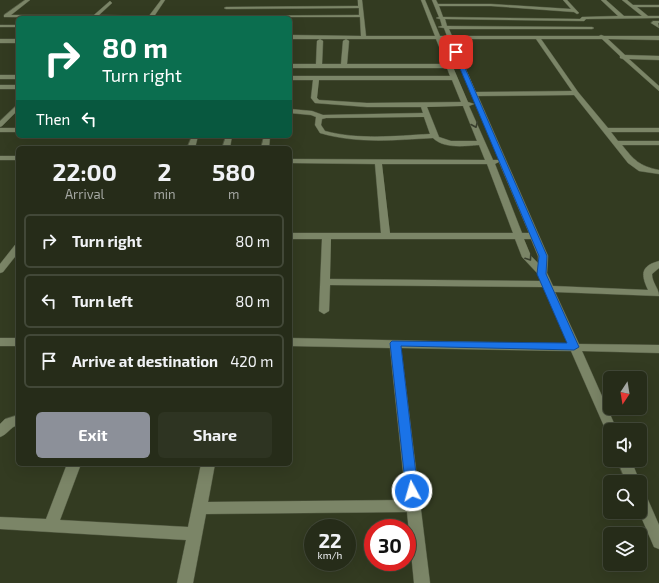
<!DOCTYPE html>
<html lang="en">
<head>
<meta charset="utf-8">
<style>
	body { margin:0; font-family:"Exo 2",sans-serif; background:#2e3422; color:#f1f3f6; height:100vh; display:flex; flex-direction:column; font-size:15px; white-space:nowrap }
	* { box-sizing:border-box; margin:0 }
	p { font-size:13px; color:#a4a7a2 }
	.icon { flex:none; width:22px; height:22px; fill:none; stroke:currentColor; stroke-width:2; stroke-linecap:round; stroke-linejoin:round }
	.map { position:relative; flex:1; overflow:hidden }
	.drawer { position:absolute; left:16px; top:146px; width:276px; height:320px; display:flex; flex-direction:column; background:#262c19; border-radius:6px; box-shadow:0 4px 16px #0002,0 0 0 1px #424838 }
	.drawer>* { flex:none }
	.banner { position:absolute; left:16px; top:16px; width:276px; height:122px; border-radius:6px; box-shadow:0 4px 16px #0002,0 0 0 1px #424838; background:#0b6e4f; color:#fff; overflow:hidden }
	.needle { width:26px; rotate:192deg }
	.fabs { position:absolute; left:603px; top:371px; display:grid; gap:8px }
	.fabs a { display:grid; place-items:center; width:44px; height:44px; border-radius:6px; background:#262c19; box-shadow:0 4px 16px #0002,0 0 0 1px #424838; font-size:20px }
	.speed { position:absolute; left:304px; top:519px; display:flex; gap:8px; font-size:20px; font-weight:700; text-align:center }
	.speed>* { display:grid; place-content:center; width:52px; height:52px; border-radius:50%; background:#262c19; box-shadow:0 4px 16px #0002,0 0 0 1px #424838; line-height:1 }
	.speed small { font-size:10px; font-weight:400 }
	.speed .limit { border:6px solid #d22; background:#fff; color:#111 }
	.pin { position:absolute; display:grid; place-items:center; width:34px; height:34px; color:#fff; margin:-17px; border-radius:8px; box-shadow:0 2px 6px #0006 }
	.me { position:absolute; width:44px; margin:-22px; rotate:354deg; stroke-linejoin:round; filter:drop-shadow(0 0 3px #0008) }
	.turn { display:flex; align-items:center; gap:14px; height:84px; padding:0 20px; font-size:18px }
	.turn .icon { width:52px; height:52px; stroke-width:2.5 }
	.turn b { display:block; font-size:28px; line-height:34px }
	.then { display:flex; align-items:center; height:38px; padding:0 20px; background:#0003; gap:8px; font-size:15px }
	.eta { display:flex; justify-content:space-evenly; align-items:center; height:68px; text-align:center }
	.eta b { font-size:24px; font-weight:700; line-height:28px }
	.primary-button { display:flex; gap:8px; margin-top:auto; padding:8px 20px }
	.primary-button a { flex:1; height:46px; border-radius:6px; background:#8c9099; color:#fff; font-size:16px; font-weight:700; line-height:46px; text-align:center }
	.primary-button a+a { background:#2e3422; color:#f1f3f6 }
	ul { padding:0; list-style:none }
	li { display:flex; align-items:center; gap:12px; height:54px; margin:0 8px 6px; padding:0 12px; border:2px solid #424838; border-radius:6px }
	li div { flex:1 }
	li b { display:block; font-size:15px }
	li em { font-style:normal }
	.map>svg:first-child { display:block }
</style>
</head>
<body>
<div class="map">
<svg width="659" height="583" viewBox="0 0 659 583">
	<rect width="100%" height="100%" fill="#333b21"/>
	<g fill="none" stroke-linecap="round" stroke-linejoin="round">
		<defs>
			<path id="minor" d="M25,0H30L11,15H94L110,1L112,3L99,15L149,16L161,0H165L153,18L4,17V15Z
				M358,0H362L366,36H435L421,0H425L440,36H447L444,28L438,27L442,26L440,19L436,18L439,17L432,0H436L438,4H491L571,9L563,0H567L579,13L577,14L574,12L491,6H439L443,17L580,19L582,17L618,16L601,0H606L624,16H642L622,0H627L633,5H659V7H637L648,16H659V18L586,19L584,21L445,19L447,26L592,27L594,28L592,29H449L452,36H599L601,35L604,36H659V40L608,39L625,55L659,56V60L629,59L659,86V91L623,59L620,58V56L602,39H541L578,92L608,128H659V132H611L618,141H659V145H622C634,160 639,166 659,170V174L639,171L628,163L574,95L478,96L548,256L547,273L553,286L648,290C641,275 640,266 659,261V268L652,274C652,283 659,288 659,296L555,292L579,344L659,345V353L582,351L617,430H610V435L607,433L571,351L401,348L430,583H414L407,512L206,514L193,583H177L186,540L0,529V517L46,519L67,464H81L60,520L188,527L201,464H215L208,502L406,500L390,348L290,346V338L568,344L543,287L330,285L329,311L324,314L319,311L322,239H290V233H381L375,164L290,163V159L485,160L479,145C465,146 444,149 433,138C395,140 357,144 320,133L315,125L316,117L311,115L290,113V109L312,111L323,115L423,113L421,107H367L315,103L311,98L313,80H290V76H450L447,68H290V64H316L317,41L320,39L323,41L322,64H341L343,41L346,39L349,41L347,64H446L436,39H290V35L361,36L360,17H220L222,16L359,15V8L226,9L224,8L226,7L358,6ZM441,39H448L499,160H493L469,106L474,104L468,102ZM453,39H536L572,91L476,92ZM319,80H452L461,102L367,103L319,100L317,98ZM463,106L477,141H451L439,137L427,107ZM424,117L430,134C395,136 359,140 325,131L321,125L322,119L326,118ZM499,162L529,233H522L495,164ZM382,164H487L513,233H390ZM331,239H515L522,257L538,274L541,281L330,279ZM524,239H531L538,256V263L531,256Z
				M653,21H659V23H658L659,28L651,23Z
				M0,25H18V27H0Z
				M0,39H18V43H0Z
				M0,75H18V79H0Z
				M0,85H18V89H0Z
				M18,104V110L2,126L0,127V121Z
				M0,128H18V132H0Z
				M192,136H198L195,148H187Z
				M226,136H232L230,148H222Z
				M264,136H270L269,148H261Z
				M0,156H18V160H0Z
				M18,244V253L3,272L0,273V264L15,245Z
				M0,338H18V346H0Z
				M18,415V425C10,427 8,434 0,437V424L5,419Z
				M617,460H631L640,482H626Z
				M640,491L645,493L659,525V549L654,547L639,512Z"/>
		</defs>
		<use href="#minor" stroke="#525942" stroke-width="1"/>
		<use href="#minor" fill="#7b8567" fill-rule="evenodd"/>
	</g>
	<defs><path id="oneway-chevron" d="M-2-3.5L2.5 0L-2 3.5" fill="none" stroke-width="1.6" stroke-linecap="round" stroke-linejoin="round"/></defs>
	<g stroke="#393f2e">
		<use href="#oneway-chevron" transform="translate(475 125) rotate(67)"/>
		<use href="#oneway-chevron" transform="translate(529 258) rotate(56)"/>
	</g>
	<path fill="#1a73e8" stroke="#114b97" d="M456,51L458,52L547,256L546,274L579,347L574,350L401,346L418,491L416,495L412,497L408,495L406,491L390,343L392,341L567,343L537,274L539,256L453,52Z"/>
</svg>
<div class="fabs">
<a><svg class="needle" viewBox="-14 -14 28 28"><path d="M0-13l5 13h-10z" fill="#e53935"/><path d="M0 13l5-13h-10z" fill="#a4a7a2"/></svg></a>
<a><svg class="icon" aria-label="sound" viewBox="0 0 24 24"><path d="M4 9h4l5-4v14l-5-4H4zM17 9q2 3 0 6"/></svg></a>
<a><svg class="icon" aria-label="search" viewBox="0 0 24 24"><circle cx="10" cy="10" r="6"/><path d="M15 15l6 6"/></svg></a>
<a><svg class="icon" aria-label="layers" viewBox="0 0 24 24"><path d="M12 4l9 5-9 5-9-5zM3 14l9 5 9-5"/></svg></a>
</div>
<div class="speed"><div>22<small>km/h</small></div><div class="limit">30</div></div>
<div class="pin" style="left:456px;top:52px;background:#d93025"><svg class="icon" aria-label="arrive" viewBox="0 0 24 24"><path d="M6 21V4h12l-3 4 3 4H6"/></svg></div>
<svg class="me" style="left:412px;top:491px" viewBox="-20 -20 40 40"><circle r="17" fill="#1a73e8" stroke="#fff" stroke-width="3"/><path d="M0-11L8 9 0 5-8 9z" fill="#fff"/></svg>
<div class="banner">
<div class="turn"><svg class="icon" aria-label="right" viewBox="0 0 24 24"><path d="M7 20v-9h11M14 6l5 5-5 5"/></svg><div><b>80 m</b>Turn right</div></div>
<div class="then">Then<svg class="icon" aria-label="left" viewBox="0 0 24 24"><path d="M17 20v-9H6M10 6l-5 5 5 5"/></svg></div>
</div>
<section class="drawer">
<div class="eta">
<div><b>22:00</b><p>Arrival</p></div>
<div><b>2</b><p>min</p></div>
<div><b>580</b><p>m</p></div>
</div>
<ul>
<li><svg class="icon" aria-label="right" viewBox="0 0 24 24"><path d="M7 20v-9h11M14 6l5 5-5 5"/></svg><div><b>Turn right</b></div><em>80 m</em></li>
<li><svg class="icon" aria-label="left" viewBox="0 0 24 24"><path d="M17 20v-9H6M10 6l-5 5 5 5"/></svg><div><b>Turn left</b></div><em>80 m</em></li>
<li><svg class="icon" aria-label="arrive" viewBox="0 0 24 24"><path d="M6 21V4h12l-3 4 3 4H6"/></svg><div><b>Arrive at destination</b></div><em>420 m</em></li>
</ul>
<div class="primary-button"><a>Exit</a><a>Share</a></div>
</section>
</div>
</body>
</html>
